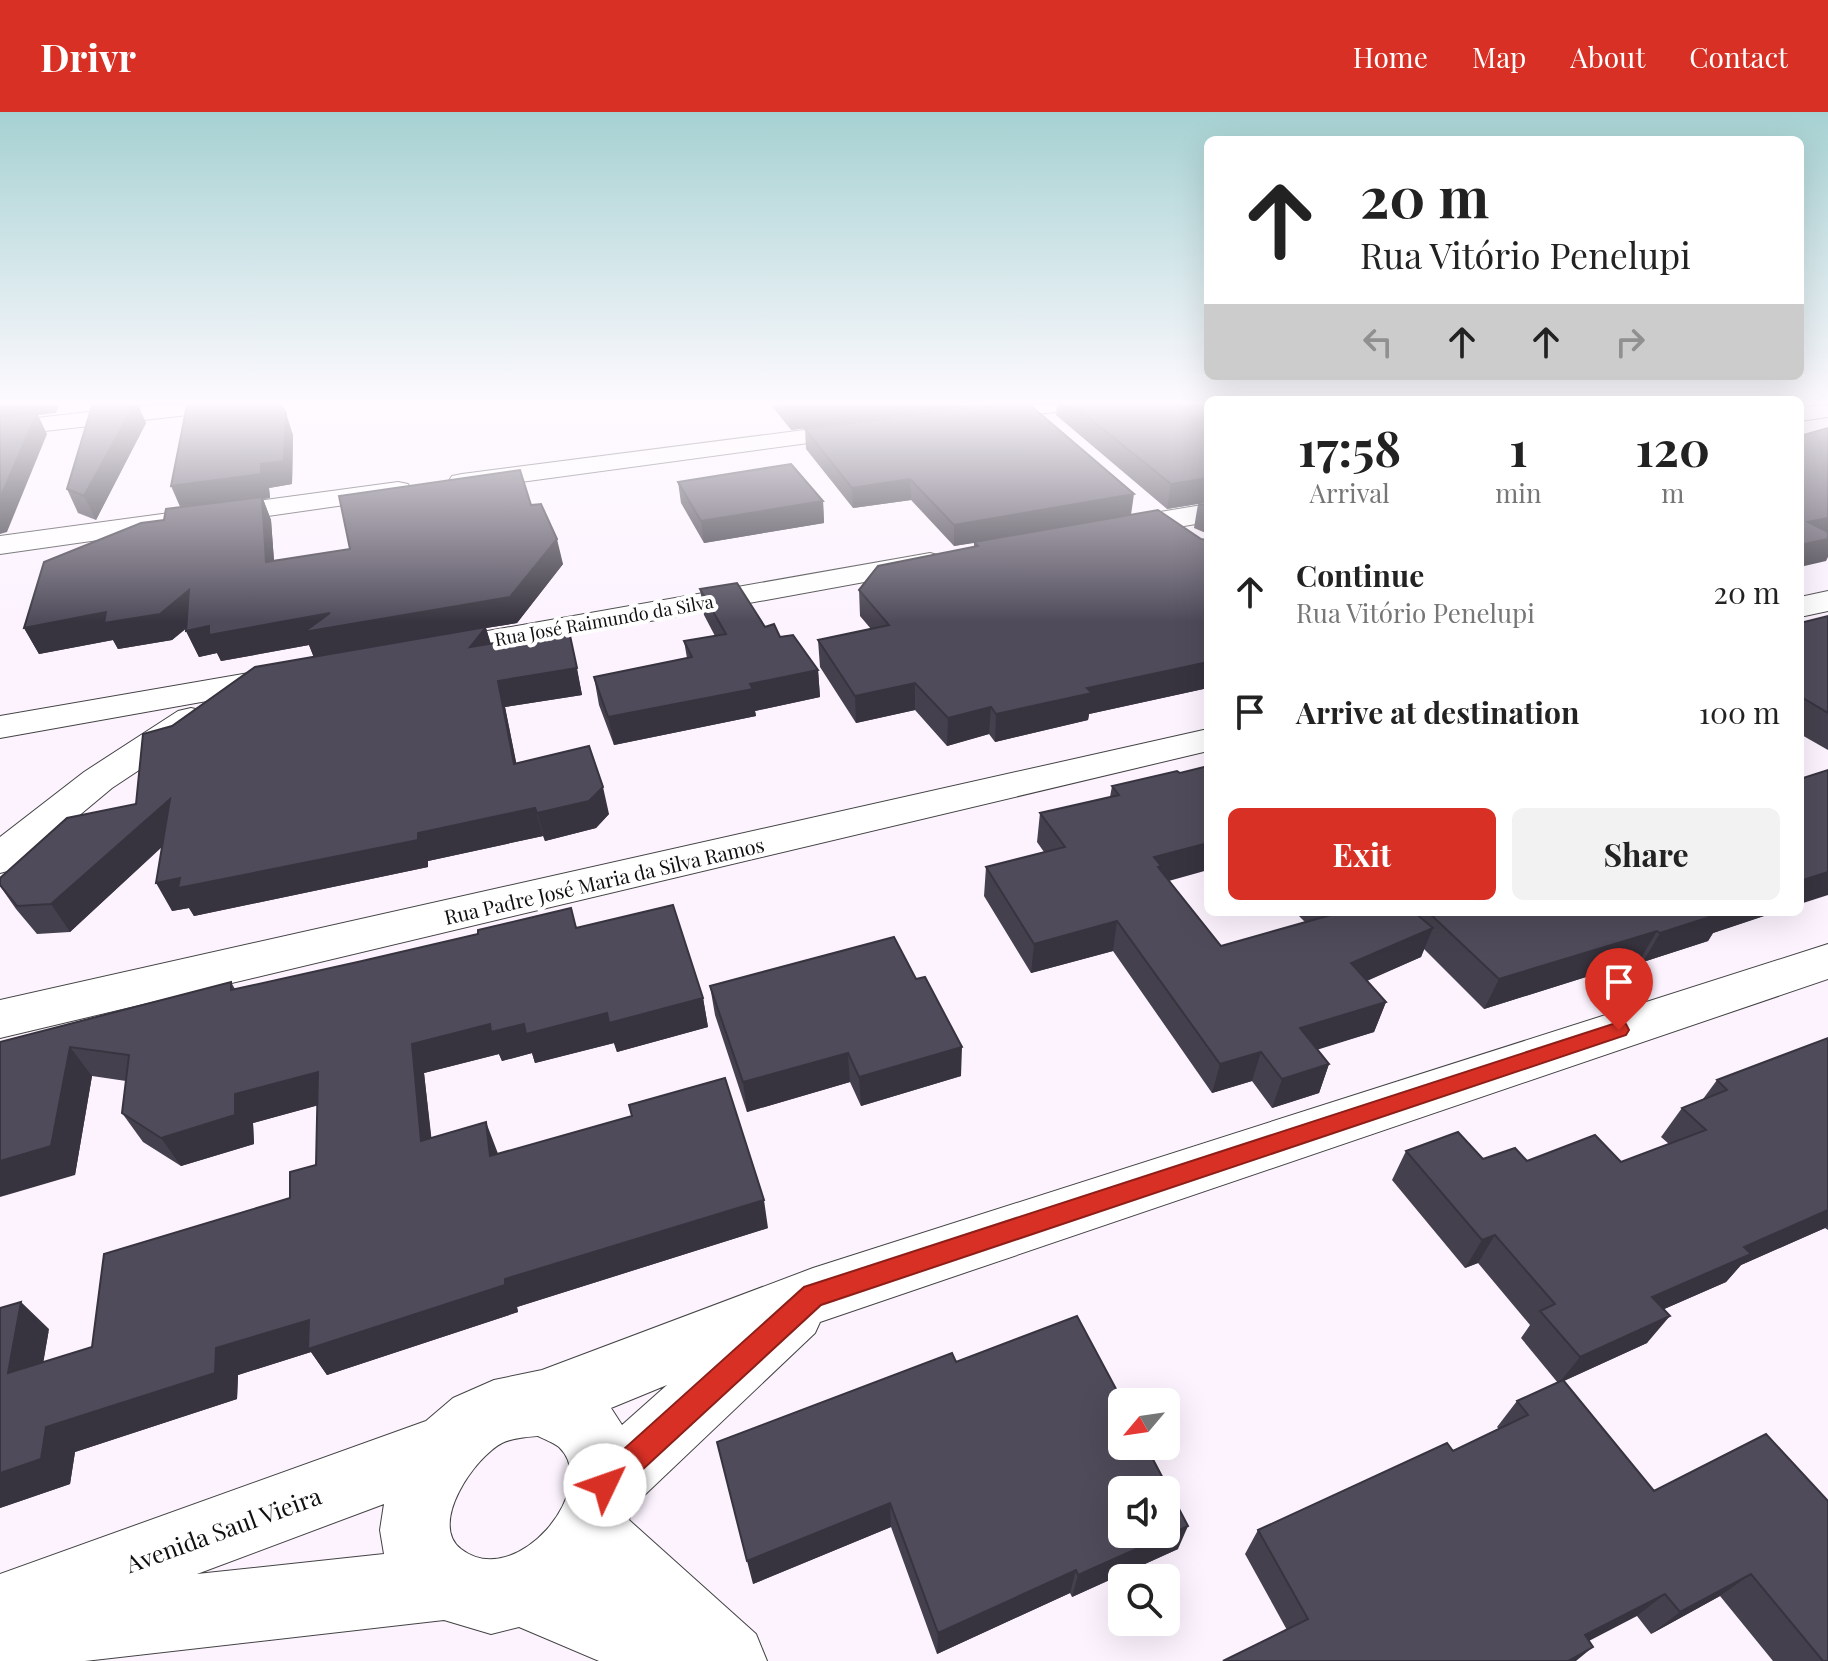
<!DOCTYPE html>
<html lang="en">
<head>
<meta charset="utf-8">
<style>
	body { margin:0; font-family:"Playfair Display",serif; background:#f2f2f2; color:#222; height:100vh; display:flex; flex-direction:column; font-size:30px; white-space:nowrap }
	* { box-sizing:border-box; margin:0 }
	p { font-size:26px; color:#767676 }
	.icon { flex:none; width:44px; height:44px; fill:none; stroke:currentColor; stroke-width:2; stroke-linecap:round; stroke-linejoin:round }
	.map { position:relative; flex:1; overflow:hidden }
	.sheet { position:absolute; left:1204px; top:284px; width:600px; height:520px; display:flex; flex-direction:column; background:#fff; border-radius:12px; box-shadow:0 8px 32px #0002 }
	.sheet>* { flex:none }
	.hud { position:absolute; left:1204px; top:24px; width:600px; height:244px; border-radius:12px; box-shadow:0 8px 32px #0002; background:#fff; color:#222; overflow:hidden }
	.needle { width:52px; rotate:241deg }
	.controls { position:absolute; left:1108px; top:1276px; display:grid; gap:16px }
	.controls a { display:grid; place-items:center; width:72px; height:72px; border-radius:12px; background:#fff; box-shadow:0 8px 32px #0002; font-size:40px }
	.pin { position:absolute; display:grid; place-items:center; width:68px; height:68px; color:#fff; margin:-82px -34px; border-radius:50% 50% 50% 0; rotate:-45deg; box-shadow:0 0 8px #0007 }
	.pin .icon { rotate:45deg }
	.me { position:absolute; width:88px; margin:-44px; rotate:48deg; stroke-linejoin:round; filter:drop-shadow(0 0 6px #0008) }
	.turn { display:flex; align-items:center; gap:28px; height:168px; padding:0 24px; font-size:36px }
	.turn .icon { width:104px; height:104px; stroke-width:2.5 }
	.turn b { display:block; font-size:56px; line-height:68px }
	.lanes { display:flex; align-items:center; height:76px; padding:0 24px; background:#0003; justify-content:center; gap:40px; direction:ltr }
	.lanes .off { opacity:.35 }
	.eta { display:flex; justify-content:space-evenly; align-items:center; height:136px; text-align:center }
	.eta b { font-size:48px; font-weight:700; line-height:56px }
	.cta { display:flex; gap:16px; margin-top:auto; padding:16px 24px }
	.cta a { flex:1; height:92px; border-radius:12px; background:#d93025; color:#fff; font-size:32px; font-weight:700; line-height:92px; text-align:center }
	.cta a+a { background:#f2f2f2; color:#222 }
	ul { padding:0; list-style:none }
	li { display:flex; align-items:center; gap:24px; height:120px; padding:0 24px }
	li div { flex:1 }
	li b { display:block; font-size:30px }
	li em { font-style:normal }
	header { display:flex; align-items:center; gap:48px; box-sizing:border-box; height:112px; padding:0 40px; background:#d93025; color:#fff }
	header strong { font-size:38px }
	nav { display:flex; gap:44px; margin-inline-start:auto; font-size:28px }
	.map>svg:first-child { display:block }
</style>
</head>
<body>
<header>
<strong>Drivr</strong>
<nav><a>Home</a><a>Map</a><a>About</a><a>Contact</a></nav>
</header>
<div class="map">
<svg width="1828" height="1549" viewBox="0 0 1828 1549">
	<rect width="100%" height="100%" fill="#fcf3ff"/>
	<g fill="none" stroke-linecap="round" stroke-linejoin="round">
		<defs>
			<path id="street" d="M152,293H227L223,298L215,300L0,324V310Z
				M998,293H1067L1063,298L1055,300L974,310L965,308L962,303L965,298Z
				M1828,293V305L1800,309V295Z
				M866,310L875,312L878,317L875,322L462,378L452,376L448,370L452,364L462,362Z
				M398,370L408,372L412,378L408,384L0,442V424Z
				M1208,392V410L1112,426L1102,423L1097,417L1102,411L1112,408Z
				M930,441L941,444L945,450L941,456L431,549L419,546L414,539L419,532L431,529Z
				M1828,479V499L1800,505V485Z
				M284,555L296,559L302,566L296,573L0,626V604Z
				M191,596L204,599L210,607L204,615L112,676L15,757L0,761V725L84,660L178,599Z
				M1208,617V639L0,926V888Z
				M1828,832V867L820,1210L815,1221L634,1393L629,1408L756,1522L767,1549H599L519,1515L491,1522L444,1508L85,1549H0V1462L426,1309L453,1286L494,1268L542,1258L813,1156ZM667,1273L622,1313L611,1296ZM538,1324C544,1327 554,1331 559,1335C602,1376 516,1480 461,1437C428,1412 475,1345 502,1331C512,1326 526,1325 538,1324ZM384,1392L380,1418L384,1442L197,1462Z"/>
		</defs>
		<use href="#street" stroke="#434343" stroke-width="2"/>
		<use href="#street" fill="#fff" fill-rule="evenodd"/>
	</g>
	<path fill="#45404d" d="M101,293H138L146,311L96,408L78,401L67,377Z
		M771,293H981L791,318Z
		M1057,293H1208V422L1194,416L1198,392L1167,397L1056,303Z
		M805,317L1131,402L1201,427L1208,428V576L1089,602L1088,608L995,630L989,622L947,634L915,598L856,611L820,555L818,528L871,517L860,504L859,478L974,435V431L954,434L911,388L853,396L806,337Z
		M293,323L292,372L269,376L270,386L263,387L271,408L274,449L350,437L531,393L563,452L517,511L486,516L491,532L569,519L582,583L505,595L516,651L609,702L596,716L545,729L543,724L428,749V755L194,804L189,796L172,799L162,735L70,820L37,822L16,797L0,774L136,692L172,614L314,545L309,533L221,549L217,541L199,545L186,519L187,516L172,528L118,537L113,528L39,542L24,516L180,395Z
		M678,370L823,389L824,411L704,431L681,391Z
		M700,477L765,515L780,525L818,558L820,585L755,599L756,604L614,633L599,593L594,565L687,546L684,529L715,524L704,503Z
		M1828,504V638L1800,622V511Z
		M1177,659L1169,769L1221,834L1305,810L1299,804L1301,800H1776L1713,821L1708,829L1643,850L1640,848L1484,897L1424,837L1421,845L1367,869L1386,890L1374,920L1317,937L1329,952L1319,981L1272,996L1252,969L1212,981L1113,839L1031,861L984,784L986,755L1044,740L1037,730L1040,701L1110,685L1112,674Z
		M576,816L703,886L708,915L617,940L614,931L535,951L532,941L502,949L499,942L424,961L431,1026L497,1039L498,1042L768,1116L517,1195L518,1200L327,1263L311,1240L238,1263L237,1287L75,1340L70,1372L0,1396L49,1217L43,1250L92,1235L290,1086L316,1053L318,993L253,1011L254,1032L181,1054L143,1030L122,1001L126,969L92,964L75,1063L0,930L231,870L235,877Z
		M710,874L961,964L861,994L850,970L747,1000L715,903Z
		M1828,926V1118L1825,1116L1741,1153L1726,1170L1664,1197L1647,1231L1564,1269L1654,1379L1766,1322L1828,1549H1773L1720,1484L1651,1522L1637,1504L1287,1518L1245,1442L1258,1418L1453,1339L1499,1317L1497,1315L1517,1289L1558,1271L1521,1226L1530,1213L1478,1151L1465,1156L1392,1068L1406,1039L1483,1047L1527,1049L1621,1050L1669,1032L1661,1025L1682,996L1703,987L1717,968Z
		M956,1250L1178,1437L1072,1485L1070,1481L937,1542L891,1415L753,1472Z"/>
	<path fill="#38343f" d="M0,293H59L56,301L38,303L47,322L7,420L0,422Z
		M134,293H138L146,311L96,408L84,384Z
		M807,293H981L791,318L789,295Z
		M286,301L293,323L292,372L269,376L270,386L263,387L271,408L276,476L181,397L171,374L261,352Z
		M1208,366V390L1167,397L1171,372Z
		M910,367L911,388L853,396L852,376Z
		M1134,382L1131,403L954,434V413Z
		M823,389L824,411L704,431L701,409Z
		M1828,406V445L1826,449L1800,455V433L1808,410Z
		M557,427L563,452L517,511L486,516L493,541L314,546L309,533L221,549L217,541L199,545L186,519L209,514Z
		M189,478L200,504L172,528L118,537L113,528L39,542L24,516Z
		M1208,550V576L1089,602L1088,608L995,630L996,602L1087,576Z
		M577,556L582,583L505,595L522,679L514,652L498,569Z
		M818,558L820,585L755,599L756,604L614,633L608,605L750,572Z
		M915,571V598L856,611L855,584Z
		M991,595L989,622L947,634L948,606Z
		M603,675L609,702L596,716L545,729L537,701Z
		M170,687L184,714L70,820L51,792Z
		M535,696L543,724L428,749V755L194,804L189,796L172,799L156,771L418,721Z
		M1208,731V758L1158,772L1154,745Z
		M1828,760V783L1800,792V769Z
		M1717,800H1776L1713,821L1708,829L1643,850L1660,821Z
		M1117,809L1113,839L1031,861L1034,832Z
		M1433,816L1421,845L1340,880L1351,851Z
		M1657,819L1640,848L1484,897L1499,867Z
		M703,886L708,915L617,940L614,931L535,951L532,941L502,949L499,942L424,961L435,1057L421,1029L412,932L490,912L607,901Z
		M1386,890L1374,920L1291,946L1300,916Z
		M70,935L92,964L75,1063L0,1085V1049Z
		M962,935L961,964L861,994L859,965Z
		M1261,940L1252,969L1212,981L1220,952Z
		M848,941L850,970L747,1000L743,970Z
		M1329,952L1319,981L1272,996L1282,967Z
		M318,960L334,989L253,1011L254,1032L181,1054L161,1026L235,982Z
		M486,1010L497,1039L502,1073L490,1044Z
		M764,1088L768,1116L517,1195L518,1200L327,1263L311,1240L238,1263L237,1287L75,1340L70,1372L0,1396V1361L46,1315L216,1236L309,1208L505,1167Z
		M1828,1098V1113L1825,1116L1741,1153L1726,1170L1630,1212L1652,1185L1744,1135Z
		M1495,1123L1478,1151L1465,1156L1482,1128Z
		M21,1190L49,1217L37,1288L8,1261Z
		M1670,1204L1647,1231L1559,1271L1580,1245Z
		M890,1391L891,1415L753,1472L747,1449Z
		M1188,1414L1178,1437L1072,1485L1078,1463Z
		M1076,1458L1070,1481L937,1542L938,1521Z
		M1751,1462L1720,1484L1651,1522L1680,1500Z
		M1665,1482L1637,1504L1560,1544L1585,1523Z
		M1593,1535L1576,1549H1568Z"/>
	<path fill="#504b5a" stroke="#38343f" stroke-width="2" fill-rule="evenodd" d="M101,293H134L84,384L67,377L92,294Z
		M187,293H281L286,301L284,349L261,352V362L171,374Z
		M787,293H807L789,295Z
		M991,293H1030L1134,382L954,413L910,367L852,376L805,317Z
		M1073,293H1208V366L1171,372Z
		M37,301L0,386V305Z
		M1828,316V406L1808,410L1828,420V427L1800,433V324Z
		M791,352L823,389L701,409L678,370Z
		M520,358L531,393L541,392L557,427L510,485L304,520L330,501L209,523V514L186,519L189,478L160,502L104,511L106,500L24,516L44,450L141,411L164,408L166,397L262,385L266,450L350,437L339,384Z
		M1208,389V395L1198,391Z
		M1158,398L1201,427L1208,428V550L1087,576L1092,581L996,602L991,595L948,606L915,571L855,584L818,528L889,513L859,478L878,454L978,434L974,430Z
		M737,471L765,515L774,512L780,525L793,523L818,558L750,572L753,577L608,605L594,565L692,545L684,529L726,522L700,477Z
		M1828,504V601L1803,586L1800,587V511Z
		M486,515L470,535L569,519L577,556L498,569L514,652L589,634L603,675L589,689L537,701L535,696L418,721V728L178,776L180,766L156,771L170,687L51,792L17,794L0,773V766L67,706L136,692L143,622L172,614L255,555Z
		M1208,654V731L1154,745L1161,754L1158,755L1221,834L1334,802L1333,800H1414L1433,816L1351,851L1386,890L1300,916L1329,952L1282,967L1261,940L1220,952L1117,809L1034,832L986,755L1065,735L1040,701L1119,683L1112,674L1177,659L1180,661Z
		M1828,658V760L1800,769V667Z
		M673,793L703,886L609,911L607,901L526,922L524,912L491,920L490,912L412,932L421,1029L486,1010L490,1044L632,1004L629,993L725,966L764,1088L505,1167V1173L308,1237L309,1208L216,1236L215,1261L46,1315L41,1347L0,1361V1196L21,1190L8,1261L92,1235L104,1142L290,1086V1060L316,1053L318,960L235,982V1003L161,1026L122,1001L129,943L70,935L51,1034L0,1049V930L231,870V878L362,849L478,822V818L571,796L576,816Z
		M1428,800H1725L1660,821L1657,819L1499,867Z
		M894,825L916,867L925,865L962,935L859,965L848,941L743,970L710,874Z
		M1828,926V1098L1744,1135L1751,1142L1652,1185L1670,1204L1580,1245L1540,1199L1555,1192L1495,1123L1482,1128L1406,1039L1458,1020L1483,1047L1515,1036L1527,1049L1595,1023L1621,1050L1706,1018L1682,996L1727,978L1717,968Z
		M1077,1204L1123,1290L1122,1334H1146L1188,1414L1078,1463L1076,1458L938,1521L890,1391L747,1449L717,1330L952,1241L956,1250ZM1122,1378H1166V1422H1122Z
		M1563,1268L1654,1379L1766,1322L1828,1389V1549H1823L1751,1462L1680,1500L1665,1482L1585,1523L1593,1535L1568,1549H1223L1308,1507L1258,1418L1447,1331L1453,1339L1528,1303L1517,1289Z"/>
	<linearGradient id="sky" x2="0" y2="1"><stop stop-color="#a6d1d2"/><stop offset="0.57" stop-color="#fefaff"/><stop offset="1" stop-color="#fefaff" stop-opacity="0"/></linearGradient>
	<rect width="1828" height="510" fill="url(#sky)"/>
	<path fill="#d93025" stroke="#8d1f18" stroke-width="2" d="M1619,910L1626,912L1629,918L1626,923L821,1193L615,1383L605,1387L595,1383L590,1373L595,1363L804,1175Z"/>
	<g text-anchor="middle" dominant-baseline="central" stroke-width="8" stroke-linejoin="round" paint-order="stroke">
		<g font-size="18" fill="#101010" stroke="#fff">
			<text transform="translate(604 508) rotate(-10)">Rua José Raimundo da Silva</text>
		</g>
		<g font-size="20" fill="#101010" stroke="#fff">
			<text transform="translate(604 768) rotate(-13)">Rua Padre José Maria da Silva Ramos</text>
		</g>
		<g font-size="24" fill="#101010" stroke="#fff">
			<text transform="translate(223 1417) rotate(-20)">Avenida Saul Vieira</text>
		</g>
	</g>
</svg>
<div class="controls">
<a><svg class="needle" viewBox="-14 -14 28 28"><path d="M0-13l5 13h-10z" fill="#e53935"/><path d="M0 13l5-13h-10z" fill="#767676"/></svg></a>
<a><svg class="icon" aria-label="sound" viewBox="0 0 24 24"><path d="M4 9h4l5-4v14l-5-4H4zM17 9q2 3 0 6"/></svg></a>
<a><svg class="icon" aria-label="search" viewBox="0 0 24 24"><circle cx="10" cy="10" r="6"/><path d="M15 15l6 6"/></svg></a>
</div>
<div class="pin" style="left:1619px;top:918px;background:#d93025"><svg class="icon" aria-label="arrive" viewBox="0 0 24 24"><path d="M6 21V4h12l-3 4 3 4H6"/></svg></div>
<svg class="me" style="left:605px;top:1373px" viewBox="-20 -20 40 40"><circle r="19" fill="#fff"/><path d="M0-13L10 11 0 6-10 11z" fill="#d93025"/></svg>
<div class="hud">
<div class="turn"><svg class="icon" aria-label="ahead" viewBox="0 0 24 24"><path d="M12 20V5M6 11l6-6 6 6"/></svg><div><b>20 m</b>Rua Vitório Penelupi</div></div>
<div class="lanes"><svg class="icon off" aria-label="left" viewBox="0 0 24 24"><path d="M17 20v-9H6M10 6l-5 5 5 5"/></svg><svg class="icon" aria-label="ahead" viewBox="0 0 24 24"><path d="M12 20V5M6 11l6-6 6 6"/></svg><svg class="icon" aria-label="ahead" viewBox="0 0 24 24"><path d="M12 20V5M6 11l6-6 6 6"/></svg><svg class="icon off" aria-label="right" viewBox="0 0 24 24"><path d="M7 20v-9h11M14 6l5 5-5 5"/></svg></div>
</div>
<section class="sheet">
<div class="eta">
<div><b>17:58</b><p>Arrival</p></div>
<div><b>1</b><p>min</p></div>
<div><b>120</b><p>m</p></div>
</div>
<ul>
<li><svg class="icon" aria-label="ahead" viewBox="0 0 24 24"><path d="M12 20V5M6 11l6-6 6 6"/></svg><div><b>Continue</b><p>Rua Vitório Penelupi</p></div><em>20 m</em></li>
<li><svg class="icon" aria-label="arrive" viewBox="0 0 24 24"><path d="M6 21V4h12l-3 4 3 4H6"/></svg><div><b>Arrive at destination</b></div><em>100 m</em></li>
</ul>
<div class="cta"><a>Exit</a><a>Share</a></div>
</section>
</div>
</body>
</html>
